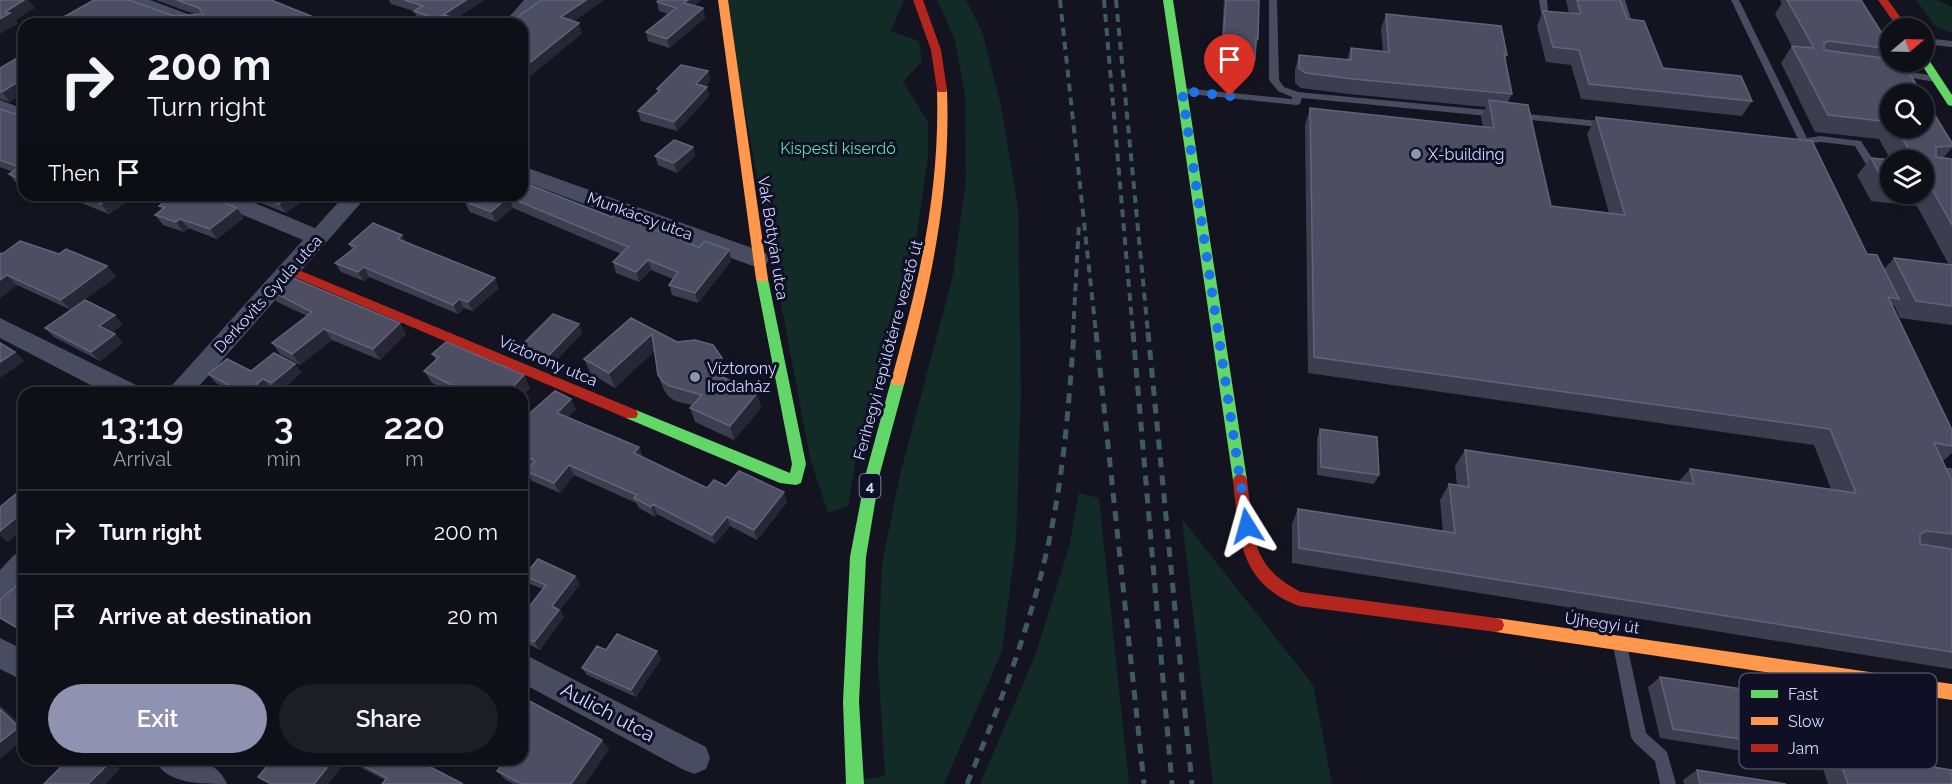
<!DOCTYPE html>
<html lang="en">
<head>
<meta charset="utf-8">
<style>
	body { margin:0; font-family:Raleway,sans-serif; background:#1d1d25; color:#f1f3f6; height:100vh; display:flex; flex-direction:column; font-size:22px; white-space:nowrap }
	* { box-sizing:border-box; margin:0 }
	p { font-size:20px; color:#9b9ca2 }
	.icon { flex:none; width:33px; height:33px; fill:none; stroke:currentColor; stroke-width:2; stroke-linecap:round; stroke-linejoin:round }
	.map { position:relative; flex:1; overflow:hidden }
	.drawer { position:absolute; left:18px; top:387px; width:510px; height:378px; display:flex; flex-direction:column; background:#0f0f18; border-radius:18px; box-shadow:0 2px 4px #0004,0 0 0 2px #2f2f37 }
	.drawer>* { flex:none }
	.top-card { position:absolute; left:18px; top:18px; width:510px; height:183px; border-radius:18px; box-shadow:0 2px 4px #0004,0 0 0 2px #2f2f37; background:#0f0f18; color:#f1f3f6; overflow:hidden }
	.needle { width:39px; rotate:71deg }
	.fabs { position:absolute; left:1880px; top:18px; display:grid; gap:12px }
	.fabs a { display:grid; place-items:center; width:54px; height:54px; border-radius:50%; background:#0f0f18; box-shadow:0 2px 4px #0004,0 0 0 2px #2f2f37; font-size:30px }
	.pin { position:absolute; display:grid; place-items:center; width:51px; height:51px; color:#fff; margin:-62px -26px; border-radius:50% 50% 50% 0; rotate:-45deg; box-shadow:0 0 6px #0007 }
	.pin .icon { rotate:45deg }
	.me { position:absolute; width:66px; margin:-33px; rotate:352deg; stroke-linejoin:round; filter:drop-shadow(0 0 4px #0008) }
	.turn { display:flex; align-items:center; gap:21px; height:126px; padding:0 30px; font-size:27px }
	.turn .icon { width:78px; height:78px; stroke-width:2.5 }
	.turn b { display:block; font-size:42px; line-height:51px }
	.then { display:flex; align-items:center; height:57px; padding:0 30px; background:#0003; gap:12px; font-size:22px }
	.eta { display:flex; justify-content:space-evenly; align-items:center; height:102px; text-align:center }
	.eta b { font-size:36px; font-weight:600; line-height:42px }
	.button { display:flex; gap:12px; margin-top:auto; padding:12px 30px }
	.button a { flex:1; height:69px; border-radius:36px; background:#9092b1; color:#fff; font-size:24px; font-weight:600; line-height:69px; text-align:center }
	.button a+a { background:#1d1d25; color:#f1f3f6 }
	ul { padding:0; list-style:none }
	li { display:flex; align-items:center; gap:18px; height:84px; padding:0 30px; border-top:2px solid #2f2f37 }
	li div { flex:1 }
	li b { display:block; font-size:22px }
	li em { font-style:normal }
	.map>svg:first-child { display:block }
</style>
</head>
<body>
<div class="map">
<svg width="1952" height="784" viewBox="0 0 1952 784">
	<rect width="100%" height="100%" fill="#141420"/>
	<path fill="#122b27" d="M724,0H904L891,31L919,41L922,61L903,82L928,122V157L913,261L858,446L848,506L828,513L810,458Z
		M937,0H966L982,31L1001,106L1018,208L1021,391L1016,540L1002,651L944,784H836L885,776L878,662L882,564L900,475L953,275L966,179L965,94L954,37Z
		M1916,0H1937L1952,7V33L1936,27Z
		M1079,493L1099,498L1129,784H980L1035,656L1069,547Z
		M1182,519L1313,685L1332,784H1213Z"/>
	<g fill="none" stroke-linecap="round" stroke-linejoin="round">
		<path fill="#494c61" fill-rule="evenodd" d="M1269,0H1277L1279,80L1284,87L1298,92L1498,111L1503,114L1498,117L1302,98L1300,104L1297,105L1179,93V89L1182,88L1292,99V97L1278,91L1269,80Z
			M1539,0H1547L1549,21L1542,19Z
			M1617,0H1625L1633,25L1632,27L1625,25Z
			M1731,0H1739L1807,138L1821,136L1861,141L1874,161L1890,163V169L1867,166L1855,146L1821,142L1810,143L1812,148L1807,151L1804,150L1800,145L1794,144V140L1798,139Z
			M1923,38L1952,41V47L1923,44Z
			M1896,70L1936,76L1941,79L1936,82L1893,75V71Z
			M1516,113L1609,122L1614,125L1609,128L1513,118L1511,116Z
			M1942,468H1952V501L1947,500L1936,473L1937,469Z
			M1620,638L1625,640L1627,645L1646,733L1667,752L1676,784H1660L1655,761L1634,742L1631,737L1613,645L1615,640Z"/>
		<path fill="#494c61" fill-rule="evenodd" d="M124,0H150L204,20L207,24H181L127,4Z
			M524,0H543L522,24H503Z
			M0,100L24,109V122L0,113Z
			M522,166L766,253L769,259L766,265L758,267L750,265L522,181Z
			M204,195H235L315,228L345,195H368L193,393H165L303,240L207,200Z
			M0,318L138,386L142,393H106L0,338Z
			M24,551V585L10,600L0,604V570L14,555Z
			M0,638L24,650V681L0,669Z
			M522,653L706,747L710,758L706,769L694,774L682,769L522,683Z
			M154,759C182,759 214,754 227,784C199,784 166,784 154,759Z"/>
		<path fill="#63d668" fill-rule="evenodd" d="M1163,0H1173L1247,480L1245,484L1240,486L1235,484L1233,480Z
			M1923,56L1927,57L1952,95V106L1948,105L1920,62H1923Z
			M762,275L768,279L806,464L801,483L796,485L780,483L626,418L624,414L626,410H636L790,473L792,464L756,279Z
			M898,376L903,377L905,381L880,473L866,557L859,702L864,784H846L843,702L850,557L866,473L891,381L893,377Z"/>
		<path fill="#ff974d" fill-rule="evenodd" d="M718,0H728L768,279L762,283L756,279Z
			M942,87L947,90C951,194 931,282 905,381L903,385H893L891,381C919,282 940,194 937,90Z
			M1496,618L1952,684V700L1496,632L1490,630L1488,625L1490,620Z"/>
		<path fill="#b3261e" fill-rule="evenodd" d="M913,0H923L941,50L947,90L946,92H938L937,90L931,50Z
			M1878,0H1888L1908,28H1898Z
			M289,266L636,410L638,414L636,418H626L285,273L283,270L285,267Z
			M1240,474L1245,476L1247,480C1254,531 1248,566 1301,592L1496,618L1502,620L1504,625L1502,630L1496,632L1299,606C1238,583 1239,536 1233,480L1235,476Z"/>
		<path stroke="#3e5a65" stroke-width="4" stroke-dasharray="8 6" stroke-linecap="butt" d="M1060,0L1096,333
			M1104,0L1133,333
			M1116,0L1148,333
			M1073,333L1079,223"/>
		<path stroke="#3e5a65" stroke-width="5" stroke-dasharray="10 8" stroke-linecap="butt" d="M1096,332L1144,784
			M1133,332L1172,784
			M1148,332L1192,784
			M967,784C1000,705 1031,625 1049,541C1064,472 1069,402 1074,332"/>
	</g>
	<path fill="#3d3d4f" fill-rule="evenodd" d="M156,0H271L332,24L174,16L197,15Z
		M389,0H484L455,19L469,24H429L418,20L414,11L391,4Z
		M659,0H701L694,6L703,8L705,18L669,48L648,41L646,32L668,14L659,11L657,2Z
		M1224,0H1259L1258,39L1252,72L1220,69Z
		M1566,0H1620L1627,19L1663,68L1752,101L1742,116L1581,99L1571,65L1546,62L1537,26L1543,11L1569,13Z
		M1780,0H1861L1890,46V53L1885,59L1890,94V128H1923L1952,143V148L1943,158L1952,159V325L1900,318L1894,305L1892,306L1952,430V453L1943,461L1952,481V669L1292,563V524L1298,509L1443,531L1440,500L1449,484L1457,486L1455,466L1465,450L1679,481L1690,469L1831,489L1814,445L1308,373L1305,125L1310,108L1483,127L1481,117L1486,107L1348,94L1301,88L1295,83V70L1299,55L1347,60L1351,48L1383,51L1381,29L1386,14L1507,55L1505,60L1512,94L1508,102L1551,206L1609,213L1587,134L1596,117L1867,254L1884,269L1894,258L1949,265L1917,206L1871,201L1857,175L1871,158L1891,160L1879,139L1815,132L1781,63L1792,46L1775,14L1782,3ZM1890,160H1923V194H1890Z
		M0,68L10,102L0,99Z
		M708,71L710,81L705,86L707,87L709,96L677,131L641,121L638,111L658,92L657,89Z
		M0,109L15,114L24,113V187L17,184L9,174L13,172L0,167Z
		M693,147L695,156L677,173L658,165L655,156Z
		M43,195H137L109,214L61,195L55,199Z
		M241,195H298L302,201L286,213Z
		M522,195L612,217L731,261L698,303L672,295L669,285L673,279L651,270L639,282L616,273L613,262L621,254L513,208L496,222L470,212L464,201Z
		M159,206L244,218L217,239L188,228L184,232L163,225L155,215L163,210Z
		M402,235L406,242L499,288L473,311L464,308L458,314L369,277L364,281L341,272L335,263L352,249L349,244Z
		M2,254H59L107,266L116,277L84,300L123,324L111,333L115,334L123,343L100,361L54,337L45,328L71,310L17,285L0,298Z
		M269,290L400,323L406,334L380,360L332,340L300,365L280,354L272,343L307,316L277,302Z
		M582,333L552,365L526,354L522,345Z
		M677,342L722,358L726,373L725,379L757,393L761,408L734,440L695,422L690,408L692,405L675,401L668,396L664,390L658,375L654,351L615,388L591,374L584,359Z
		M432,354L524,375L530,388L522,396V393H451L432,383L424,371L436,360Z
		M295,364L301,373L279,392L271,388L264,393H234L216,383L208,374L251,371Z
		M576,409L568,417L639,447L643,457L707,488L726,486L787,502L757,540L730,526L715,544L657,514L655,517L639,508L636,503L574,475L560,493L532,481L526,471L530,466L522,462V420Z
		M1320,429L1379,475L1374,484L1317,475V438Z
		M524,576L580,584L560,610L564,617L540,650L522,641V616L543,589L530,584Z
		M24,579V633L0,618V600Z
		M606,650L661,659L636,697L587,675L582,668Z
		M1660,677L1880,759L1952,784H1828L1821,763L1660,738L1648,687Z
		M602,740L609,749L585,784H514L506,780L497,771Z
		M351,759L423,761L385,780L362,768Z
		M1697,770L1786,784H1684L1683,780Z"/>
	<path fill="#262634" d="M24,0H28L35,8L16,20L18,24L0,34V19L5,12Z
		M466,0H484L447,24H439L437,19Z
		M586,0H604L565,28L561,17Z
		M688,0H701L686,12L684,3Z
		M703,8L705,18L669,48L667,39Z
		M579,23L582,34L522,83V69Z
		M708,71L710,81L698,93L696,84Z
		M24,78V93L10,102L2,92Z
		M707,87L709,96L677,131L674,122Z
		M522,123L525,130L522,132Z
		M693,147L695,156L677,173L674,163Z
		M51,195H61L55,199Z
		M114,195H137L109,214L101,204Z
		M289,195H298L302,201L286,213L279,204Z
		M508,197L513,208L496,222L491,212Z
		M237,208L244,218L217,239L210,229Z
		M180,219L188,228L184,232L176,222Z
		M402,235L407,244L398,239Z
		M729,250L731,261L698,303L695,293Z
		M648,260L651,270L639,282L636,272Z
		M107,266L116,277L71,310L61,300Z
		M364,267L369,277L364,281L358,272Z
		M7,275L17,285L0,298V280Z
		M495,278L499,288L473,311L468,302Z
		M459,299L464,308L458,314L453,305Z
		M115,315L123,324L107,336L99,326Z
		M400,323L406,334L380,360L373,349Z
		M579,324L582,333L552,365L548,356Z
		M324,329L332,340L300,365L292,354Z
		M115,334L123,343L100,361L91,352Z
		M652,334L657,349L615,388L609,373Z
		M15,352L25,361L0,378V362Z
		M722,358L726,373L724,391L720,376Z
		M295,364L301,373L279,392L272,383Z
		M524,375L530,388L522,396V393H507Z
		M263,379L271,388L264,393H246Z
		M757,393L761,408L734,440L730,426Z
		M571,399L576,409L562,423L557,413Z
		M639,447L643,457L634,453Z
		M569,465L574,475L560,493L554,483Z
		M784,492L787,502L757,540L754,530Z
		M653,504L657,514L655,517L651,507Z
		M24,511V529L8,542L0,536V531Z
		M727,517L730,526L715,544L712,535Z
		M575,576L580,584L560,610L564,617L540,650L534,642L552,606Z
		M657,651L661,659L636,697L631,690Z
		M0,705L24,727V739L0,759Z
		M602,740L609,749L585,784H571Z
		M103,759H104L120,769L106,784H88Z
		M334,759H340L345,763L328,784H314Z"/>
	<path fill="#4d4e62" stroke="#62637b" stroke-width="1.5" d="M0,0H24L5,12L10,13L0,19Z
		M94,0H129L174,16L203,14L199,8L177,0H271L331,24H51Z
		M404,0H466L437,19L414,11L423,6Z
		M542,0H586L561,17L579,23L522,69V24H507Z
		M659,0H688L684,3L703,8L667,39L646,32L676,8L657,2Z
		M1226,0H1259L1258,39H1256L1255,60L1222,56Z
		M1577,0H1620L1627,19L1644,21L1663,68L1741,76L1752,101L1589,84L1579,50L1553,47L1543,11L1581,14Z
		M1787,0H1861L1890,46V49L1829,41L1824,43V50L1890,59V62H1900L1906,68L1922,94H1890V122L1828,115L1792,46L1814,48Z
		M1386,14L1501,26L1507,55L1504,54L1512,94L1353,79L1306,73L1299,68V55L1351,60V48L1389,52Z
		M445,15L469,24H432Z
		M24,54V78L2,92L0,91V68Z
		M681,65L708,71L696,84L707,87L674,122L638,111L660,90L657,89Z
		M1923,96L1952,143V146L1936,147V157L1952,159V225L1932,189H1923V160H1915L1896,128H1923Z
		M1489,100L1528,105L1551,206L1625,215L1596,117L1812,141L1867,254L1877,255L1899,299L1888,297L1952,430V446L1934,443L1952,481V534L1927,531L1920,534V544L1952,549V652L1299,548L1298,509L1455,533L1449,484L1469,487L1465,450L1694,484L1690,469L1856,493L1830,429L1314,357L1310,108L1494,128Z
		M0,109L15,114L18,110L24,113V120L20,122L24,124V181L9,174L19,167L0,160Z
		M674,140L693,147L674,163L655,156Z
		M1871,158L1894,160H1890V185L1885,184Z
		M522,182L612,217L615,214L699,247L705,241L729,250L695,293L669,285L678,272L648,260L636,272L613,262L628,247L508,197L491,212L464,201L472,195H522Z
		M78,195H114L101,204Z
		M173,195H206L237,208L210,229L180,219L176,222L155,215L165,207L159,206Z
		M258,195H291L279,204Z
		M373,223L402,235L398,239L495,278L468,302L459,299L453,305L364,267L358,272L335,263L356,247L349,244Z
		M20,241L59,254L66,249L107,266L61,300L7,275L0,280V253L2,254Z
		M1894,258L1952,265V306L1916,301Z
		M286,275L400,323L373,349L324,329L292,354L272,343L312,312L269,290Z
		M85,300L115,315L99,326L115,334L91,352L45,328Z
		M553,314L579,324L548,356L522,345Z
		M631,318L677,342L695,340L713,345L722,358L720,376L757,393L730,426L690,408L702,395L670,386L663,382L658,375L652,334L609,373L584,359Z
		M446,342L524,375L507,393H464L465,392L424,371L439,357L432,354Z
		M0,343L15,352L0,362Z
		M274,353L295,364L272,383L263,379L246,393H243L208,374L227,359L251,371Z
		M555,391L571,399L557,413L639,447L634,453L707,488L714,480L726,486L739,471L784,492L754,530L727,517L712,535L653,504L651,507L634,498L637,495L569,465L554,483L526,471L535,461L522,454V420Z
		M1320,429L1377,437L1379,475L1321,467Z
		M17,493L24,496V511L0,531V507Z
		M538,559L575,576L552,606L559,610L534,642L522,636V616L546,585L524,576Z
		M24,579V632L0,618V600Z
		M617,634L657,651L631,690L582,668L597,646L606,650Z
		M1660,677L1860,706L1880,759L1952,770V784H1848L1837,753L1673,729Z
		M522,697L602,740L571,784H522L497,771L506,759H522Z
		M0,709L19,727L0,742Z
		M69,759H103L109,763L88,784H44Z
		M273,759H289L292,761L294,759H334L314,784H271L258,777Z
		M351,759H415L463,784H382L387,778Z
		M1697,770L1786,784H1700Z"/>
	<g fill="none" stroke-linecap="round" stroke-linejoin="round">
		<path stroke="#1a73e8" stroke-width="10" stroke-dasharray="0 18" d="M1230,96L1182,91L1247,526"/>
	</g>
	<g fill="#9092b1" stroke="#0f0f25" stroke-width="2">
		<circle cx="1416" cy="154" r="6"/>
		<circle cx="695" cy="377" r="6"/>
	</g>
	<g text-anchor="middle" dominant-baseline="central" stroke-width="6" stroke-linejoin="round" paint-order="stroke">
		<rect fill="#0f0f25" stroke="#989abe" stroke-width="1.5" x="859.5" y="474" width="21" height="24" rx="4.5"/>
		<g font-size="15" font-weight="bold" fill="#d2d6ff">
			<text x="870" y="486">4</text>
		</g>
		<g font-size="16" fill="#5edfa6" stroke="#0f0f25">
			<text x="838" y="148">Kispesti kiserdő</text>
		</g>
		<g font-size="16" fill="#d2d6ff" stroke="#0f0f25" text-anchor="start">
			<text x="1428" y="154">X-building</text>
			<text x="707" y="368">Víztorony<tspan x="707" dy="18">Irodaház</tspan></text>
		</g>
		<g font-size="16" fill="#d2d6ff" stroke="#0f0f25">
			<text transform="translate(640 216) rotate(20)">Munkácsy utca</text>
			<text transform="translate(773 238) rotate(81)">Vak Bottyán utca</text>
			<text transform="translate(268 294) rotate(-48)">Derkovits Gyula utca</text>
			<text transform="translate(888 350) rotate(-75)">Ferihegyi repülőtérre vezető út</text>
			<text transform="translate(548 361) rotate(23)">Víztorony utca</text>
			<text transform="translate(1602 623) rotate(8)">Újhegyi út</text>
		</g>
		<g font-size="20" fill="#d2d6ff" stroke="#0f0f25">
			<text transform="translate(608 712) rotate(28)">Aulich utca</text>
		</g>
	</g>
	<rect x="1739" y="673" width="198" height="96" rx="9" fill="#0f0f25" stroke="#4a4b66" stroke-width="1.5"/>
	<rect x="1751" y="690" width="27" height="8" fill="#63d668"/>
	<rect x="1751" y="717" width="27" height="8" fill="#ff974d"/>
	<rect x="1751" y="744" width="27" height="8" fill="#b3261e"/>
	<g font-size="16" fill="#d2d6ff">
		<text x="1788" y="700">Fast</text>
		<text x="1788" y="727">Slow</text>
		<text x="1788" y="754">Jam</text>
	</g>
</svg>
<div class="fabs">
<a><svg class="needle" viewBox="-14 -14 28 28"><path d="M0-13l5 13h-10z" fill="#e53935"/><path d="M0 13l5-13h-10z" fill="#9b9ca2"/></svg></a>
<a><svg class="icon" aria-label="search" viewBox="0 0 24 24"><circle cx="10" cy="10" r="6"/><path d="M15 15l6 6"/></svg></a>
<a><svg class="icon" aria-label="layers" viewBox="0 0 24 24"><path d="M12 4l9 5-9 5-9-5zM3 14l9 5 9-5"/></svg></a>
</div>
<div class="pin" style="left:1230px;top:96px;background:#d93025"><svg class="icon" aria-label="arrive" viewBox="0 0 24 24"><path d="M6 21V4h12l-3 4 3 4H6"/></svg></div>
<svg class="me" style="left:1247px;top:526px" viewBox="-20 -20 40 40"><path d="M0-17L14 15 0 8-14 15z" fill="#1a73e8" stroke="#fff" stroke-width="4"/></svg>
<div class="top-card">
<div class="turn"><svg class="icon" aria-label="right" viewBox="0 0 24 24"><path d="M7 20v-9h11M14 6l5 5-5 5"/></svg><div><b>200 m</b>Turn right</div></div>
<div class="then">Then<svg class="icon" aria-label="arrive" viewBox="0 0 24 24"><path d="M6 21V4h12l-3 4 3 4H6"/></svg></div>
</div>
<section class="drawer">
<div class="eta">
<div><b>13:19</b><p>Arrival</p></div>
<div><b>3</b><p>min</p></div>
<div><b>220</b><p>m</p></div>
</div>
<ul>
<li><svg class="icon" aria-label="right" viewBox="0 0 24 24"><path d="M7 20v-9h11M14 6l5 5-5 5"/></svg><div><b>Turn right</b></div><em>200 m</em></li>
<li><svg class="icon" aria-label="arrive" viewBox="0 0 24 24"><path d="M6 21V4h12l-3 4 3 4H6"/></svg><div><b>Arrive at destination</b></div><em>20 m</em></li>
</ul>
<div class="button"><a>Exit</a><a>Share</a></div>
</section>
</div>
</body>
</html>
